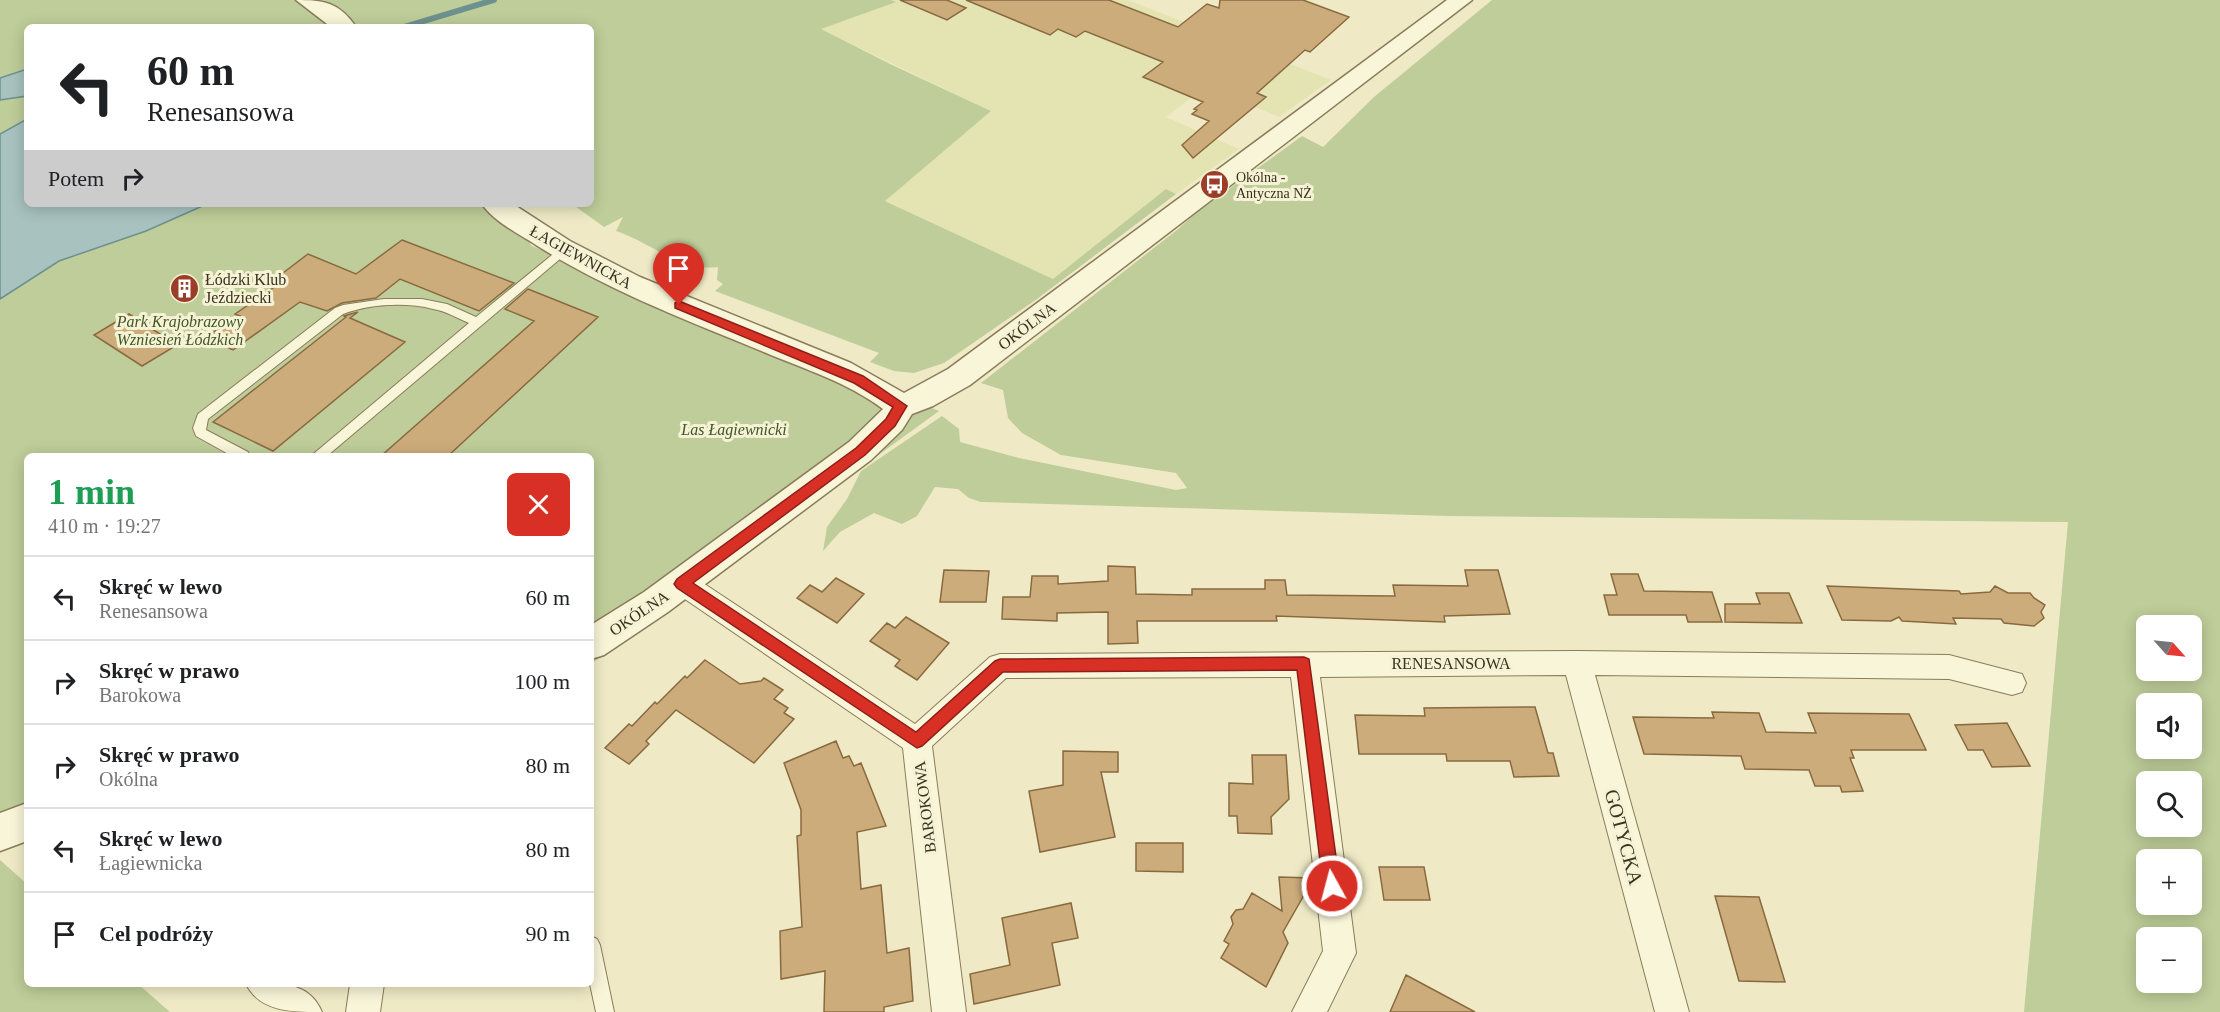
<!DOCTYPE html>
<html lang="pl">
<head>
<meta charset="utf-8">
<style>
	body { margin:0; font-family:Georgia,serif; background:#f6f6f6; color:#202124; height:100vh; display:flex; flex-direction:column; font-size:22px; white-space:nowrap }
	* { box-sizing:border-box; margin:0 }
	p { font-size:20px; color:#757577 }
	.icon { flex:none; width:33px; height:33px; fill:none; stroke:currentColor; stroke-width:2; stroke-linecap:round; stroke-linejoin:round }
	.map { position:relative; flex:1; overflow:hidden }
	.panel { position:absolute; left:24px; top:453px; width:570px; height:534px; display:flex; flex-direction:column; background:#fff; border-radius:9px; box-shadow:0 3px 15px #0003 }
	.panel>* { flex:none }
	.top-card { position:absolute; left:24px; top:24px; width:570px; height:183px; border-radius:9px; box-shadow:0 3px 15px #0003; background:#fff; color:#202124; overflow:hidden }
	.needle { width:39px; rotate:117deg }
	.controls { position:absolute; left:2136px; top:615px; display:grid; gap:12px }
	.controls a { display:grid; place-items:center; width:66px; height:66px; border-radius:9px; background:#fff; box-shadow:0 3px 15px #0003; font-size:30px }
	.pin { position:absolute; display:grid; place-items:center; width:51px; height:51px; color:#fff; margin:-62px -26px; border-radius:50% 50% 50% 0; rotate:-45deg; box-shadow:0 0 6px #0007 }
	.pin .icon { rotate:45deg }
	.me { position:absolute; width:66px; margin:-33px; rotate:353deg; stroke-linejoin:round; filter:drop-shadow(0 0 4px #0008) }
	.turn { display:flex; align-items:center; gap:21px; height:126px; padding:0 24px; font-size:27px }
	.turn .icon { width:78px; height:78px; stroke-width:2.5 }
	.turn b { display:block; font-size:42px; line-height:51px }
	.then { display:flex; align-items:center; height:57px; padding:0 24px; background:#0003; gap:12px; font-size:22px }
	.round { display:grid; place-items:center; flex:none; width:63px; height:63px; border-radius:9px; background:#f6f6f6 }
	.summary { display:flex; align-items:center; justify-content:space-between; height:102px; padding:0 24px }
	h1 { font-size:36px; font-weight:600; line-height:45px; color:#1e9e55 }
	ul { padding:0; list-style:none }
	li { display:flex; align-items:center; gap:18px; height:84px; padding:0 24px; border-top:2px solid #e0e0e0 }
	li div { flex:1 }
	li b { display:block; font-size:22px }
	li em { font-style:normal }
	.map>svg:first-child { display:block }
</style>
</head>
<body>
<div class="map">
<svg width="2220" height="1012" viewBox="0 0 2220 1012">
	<rect width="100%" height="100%" fill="#efeac5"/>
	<path fill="#e3e4b2" d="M891,0H1128L1331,80L1279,117L1206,86L1166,117L1239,149L1176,194L1166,189L1053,279L884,200L991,111L820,29L895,2Z"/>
	<path fill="#becd99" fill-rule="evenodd" d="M0,0H891L896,2L821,29L890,64L991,111L885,201L1053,279L1166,189L1176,194L1037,299L944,363L914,373L894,371L870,362L879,353L715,291L723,284L717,280L718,267C681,272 650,242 616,231L623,217L604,227L572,204H591V27H27V204H497L532,246L939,411L591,664V456H27V814L0,829Z
		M1492,0H2220V1012H2024L2068,522L1448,516L981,502L969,498L958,489L935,487L917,516L902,524L874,513L840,532L823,551L827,527L847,499L861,471L942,416L959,429L960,442L1019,458L1176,490L1187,488L1176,473L1061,455L1022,433L1008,418L1003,390L981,383L1177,230L1196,213L1302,136L1323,147L1374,97ZM2146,626H2192V670H2146ZM2146,704H2192V748H2146ZM2146,782H2192V826H2146ZM2146,860H2192V904H2146ZM2146,938H2192V982H2146Z
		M0,860L27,884V984H138L170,1012H0Z"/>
	<path fill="#a7c2bf" stroke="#6d918e" stroke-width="1.5" d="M27,69V96L0,100V78Z
		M27,119V204H207L146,231L59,261L0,299V134Z"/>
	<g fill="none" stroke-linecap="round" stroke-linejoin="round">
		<path stroke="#6d918e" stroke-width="6" d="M404,27L494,0"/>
	</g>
	<path fill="#cdac7b" stroke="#896a40" stroke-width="1.5" d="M900,0H947L966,8L947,20Z
		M966,0H1109L1178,27L1207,4L1219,8L1220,0H1303L1349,17L1310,52L1305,50L1257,93L1266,97L1193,158L1182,145L1209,121L1192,114L1197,110L1194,109L1203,102L1143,77L1163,62L1085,31L1076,37L1058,29L1050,35Z
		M402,240L514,283L479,311L400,279L376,298L342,303L327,311L300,302L233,350L204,336L245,318L235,314L286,279L279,276L308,254L356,274Z
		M528,289L598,317L448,456H381L534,321L505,309Z
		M358,312L350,318L405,342L273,451L213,422L346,317L344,316Z
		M129,314L177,345L142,366L94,335Z
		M1108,566L1135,567L1136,594L1192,595V589H1265V580H1285L1287,595L1395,596L1393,585L1468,586L1465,570H1498L1510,614L1444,616L1445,622L1276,616L1277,621H1137L1138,643L1108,644V612L1057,613V621L1002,619L1003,597H1030L1032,576H1058V584L1108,581Z
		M944,570L989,571L986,602H940Z
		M1611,574H1638L1644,591L1712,592L1722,622H1688L1686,615H1609L1604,595H1617Z
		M836,578L864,594L837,623L797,598L810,585L822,592Z
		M1827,586L1959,591L1961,594L1990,592L1995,586L2008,593H2030L2034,598L2045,605L2041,612L2044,618L2034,626L2004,623L2001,619L1953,618L1956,624L1902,621L1899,617L1891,621L1842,620Z
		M1756,593H1789L1802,623L1725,622V604H1760Z
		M906,617L949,643L917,680L895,666L900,660L870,641L887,623L895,628Z
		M705,660L740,684L761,681L764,678L783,690L774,699L788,708L784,713L794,719L754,763L676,710L646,741L649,744L629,764L605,748L629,724L632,726L655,702L657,704L685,676L687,678Z
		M1535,707L1548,753H1553L1559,776L1514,777L1510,761H1447L1446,754H1359L1355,715L1425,716L1424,708Z
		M1712,712L1759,713L1766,732L1816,733L1808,713L1909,714L1926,750H1851L1854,758H1850L1863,791L1842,792L1840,786H1815L1809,770L1745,769L1741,756L1644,754L1633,717L1714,718Z
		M2007,723L2030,766L1992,767L1983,750H1968L1955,725Z
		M836,741L843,758L849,756L854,766L861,763L886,826L857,832L861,889L881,885L887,953L909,948L913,1001L884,1007V1012H824L825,971L781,979L780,931L802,927L797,836L801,835V810L784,763Z
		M1063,751L1118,752V772H1101L1115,837L1040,852L1029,791L1063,785Z
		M1252,755H1286L1289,799L1271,817L1272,834L1238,833L1237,816H1229V783L1253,784Z
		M1136,843H1183V872L1136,871Z
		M1379,867H1424L1430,900H1384Z
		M1279,877L1312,878V881L1283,932L1288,943L1266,987L1221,958L1229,944L1224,941L1233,924L1231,917L1236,910L1243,909L1252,893L1282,911Z
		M1715,896L1759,897L1785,982L1739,981Z
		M1071,903L1078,938L1052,943L1060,985L974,1004L970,974L1010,965L1002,918Z
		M1406,975L1475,1012H1390Z"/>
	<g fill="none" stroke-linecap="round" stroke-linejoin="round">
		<defs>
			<path id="service" d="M563,246L567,247V253L327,456H311L469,323C457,318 446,311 433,309C406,302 370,304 343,314L208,419L206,430L248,452L250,456H232L196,436L193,428L198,414L335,308L343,305L384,299H422L447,304L476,317Z
				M591,936L597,939L600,945L614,1012H596L590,984Z"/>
			<path id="minor" d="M682,572L691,575L915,724L990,657L1000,654L1577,651L1949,655L2022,674L2026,683L2022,692L2012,695L1949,679L1595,675L1689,1012H1655L1566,675L1320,677L1356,953L1327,1012H1292L1323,951L1291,677L1006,678L932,746L966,1012H932L903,748L673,591L669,583L673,575Z
				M246,984C277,984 308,979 322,1012C292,1012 260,1012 246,984Z
				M350,984H384L380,1012H346Z"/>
			<path id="tertiary" d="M296,0C324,0 339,2 356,27H331Z
				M1447,0H1472L970,385L933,406L912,414L902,430L871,460L668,612L604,655L591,659V625L644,592L849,442L883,409C847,382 804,369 764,352C686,320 607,290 536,245C519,234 493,221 482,204H513L570,241L640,277L851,363L904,393L948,369Z
				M27,803V841L0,851V813Z"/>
		</defs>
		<use href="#service" stroke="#8a7c5b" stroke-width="2"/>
		<use href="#minor" stroke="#8a7c5b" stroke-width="2"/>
		<use href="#tertiary" stroke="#8a7c5b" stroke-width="3"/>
		<use href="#service" fill="#f9f5d9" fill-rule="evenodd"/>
		<use href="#minor" fill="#f9f5d9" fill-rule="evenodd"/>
		<use href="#tertiary" fill="#f9f5d9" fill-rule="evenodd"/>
	</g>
	<path fill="#d93025" stroke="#8d1f18" stroke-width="1.5" d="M679,301L863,376L907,406L895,426L865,455L693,583L916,732L995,661L1000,659L1304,657L1309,659L1340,886L1338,892L1332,895L1326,892L1323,886L1297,670L1003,672L922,746L917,748L677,588L674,584L677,579L856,448L886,419L893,407L854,383L675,308V303Z"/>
	<defs>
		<symbol id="bus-disc" viewBox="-11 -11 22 22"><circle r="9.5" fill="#9a3e2a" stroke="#f6f2d5"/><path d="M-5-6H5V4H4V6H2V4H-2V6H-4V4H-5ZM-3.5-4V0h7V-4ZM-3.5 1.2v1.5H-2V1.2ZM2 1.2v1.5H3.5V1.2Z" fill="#fff"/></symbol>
		<symbol id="building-disc" viewBox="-11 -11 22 22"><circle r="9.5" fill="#9a3e2a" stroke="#f6f2d5"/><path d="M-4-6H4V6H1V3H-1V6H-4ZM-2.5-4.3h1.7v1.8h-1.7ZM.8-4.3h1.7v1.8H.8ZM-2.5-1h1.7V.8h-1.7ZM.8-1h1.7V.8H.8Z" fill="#fff"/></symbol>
	</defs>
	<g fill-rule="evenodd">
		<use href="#bus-disc" x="1198" y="168" width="33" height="33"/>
		<use href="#building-disc" x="168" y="272" width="33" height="33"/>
	</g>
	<g text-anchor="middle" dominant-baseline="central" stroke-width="6" stroke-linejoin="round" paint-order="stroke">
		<g font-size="14" fill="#3a311f" stroke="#f6f2d5" text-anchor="start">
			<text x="1236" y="177">Okólna -<tspan x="1236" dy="16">Antyczna NŻ</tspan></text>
		</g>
		<g font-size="16" fill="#3a311f" stroke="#f6f2d5">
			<text transform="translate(581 257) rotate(29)">ŁAGIEWNICKA</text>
			<text transform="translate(1027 326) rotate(-37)">OKÓLNA</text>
			<text transform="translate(639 613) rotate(-34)">OKÓLNA</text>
			<text x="1451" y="663">RENESANSOWA</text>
			<text transform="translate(925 807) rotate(-97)">BAROKOWA</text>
		</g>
		<g font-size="16" fill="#3a311f" stroke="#f6f2d5" text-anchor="start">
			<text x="205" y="279">Łódzki Klub<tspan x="205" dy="18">Jeździecki</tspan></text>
		</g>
		<g font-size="16" font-style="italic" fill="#415725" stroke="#f6f2d5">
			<text x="180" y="321">Park Krajobrazowy<tspan x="180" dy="18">Wzniesień Łódzkich</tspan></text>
			<text x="734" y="429">Las Łagiewnicki</text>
		</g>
		<g font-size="20" fill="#3a311f" stroke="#f6f2d5">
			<text transform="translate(1624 837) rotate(75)">GOTYCKA</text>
		</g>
	</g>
</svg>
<div class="controls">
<a><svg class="needle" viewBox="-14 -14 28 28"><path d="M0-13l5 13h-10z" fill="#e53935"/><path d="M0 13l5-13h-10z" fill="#757577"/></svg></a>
<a><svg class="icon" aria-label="sound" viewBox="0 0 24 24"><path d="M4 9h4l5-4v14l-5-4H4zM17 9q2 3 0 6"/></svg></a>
<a><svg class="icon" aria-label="search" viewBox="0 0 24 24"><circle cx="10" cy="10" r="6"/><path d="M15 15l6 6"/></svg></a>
<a>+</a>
<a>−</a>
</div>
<div class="pin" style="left:679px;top:305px;background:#d93025"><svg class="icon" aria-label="arrive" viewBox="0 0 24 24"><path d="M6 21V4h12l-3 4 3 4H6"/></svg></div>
<svg class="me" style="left:1332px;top:886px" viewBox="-20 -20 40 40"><circle r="17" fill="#d93025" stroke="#fff" stroke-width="3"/><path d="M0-11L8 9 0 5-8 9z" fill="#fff"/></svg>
<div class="top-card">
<div class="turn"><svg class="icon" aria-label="left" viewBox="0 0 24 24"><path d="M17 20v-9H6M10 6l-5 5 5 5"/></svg><div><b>60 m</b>Renesansowa</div></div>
<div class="then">Potem<svg class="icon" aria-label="right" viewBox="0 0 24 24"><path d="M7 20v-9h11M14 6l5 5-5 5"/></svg></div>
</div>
<section class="panel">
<div class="summary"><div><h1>1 min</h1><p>410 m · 19:27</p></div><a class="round" style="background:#d93025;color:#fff"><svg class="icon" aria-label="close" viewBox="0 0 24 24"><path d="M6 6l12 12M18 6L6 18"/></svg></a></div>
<ul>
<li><svg class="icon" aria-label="left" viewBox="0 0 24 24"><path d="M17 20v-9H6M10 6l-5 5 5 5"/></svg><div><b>Skręć w lewo</b><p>Renesansowa</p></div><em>60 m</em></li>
<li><svg class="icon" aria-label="right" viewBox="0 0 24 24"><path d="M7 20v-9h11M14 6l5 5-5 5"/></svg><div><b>Skręć w prawo</b><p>Barokowa</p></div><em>100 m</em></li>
<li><svg class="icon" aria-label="right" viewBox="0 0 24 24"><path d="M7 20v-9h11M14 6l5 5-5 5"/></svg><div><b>Skręć w prawo</b><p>Okólna</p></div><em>80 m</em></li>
<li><svg class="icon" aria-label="left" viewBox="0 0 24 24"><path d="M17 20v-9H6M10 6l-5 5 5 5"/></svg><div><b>Skręć w lewo</b><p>Łagiewnicka</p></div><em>80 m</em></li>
<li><svg class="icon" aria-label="arrive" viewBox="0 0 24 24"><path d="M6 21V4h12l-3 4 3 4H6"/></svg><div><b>Cel podróży</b></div><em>90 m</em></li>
</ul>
</section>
</div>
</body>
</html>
